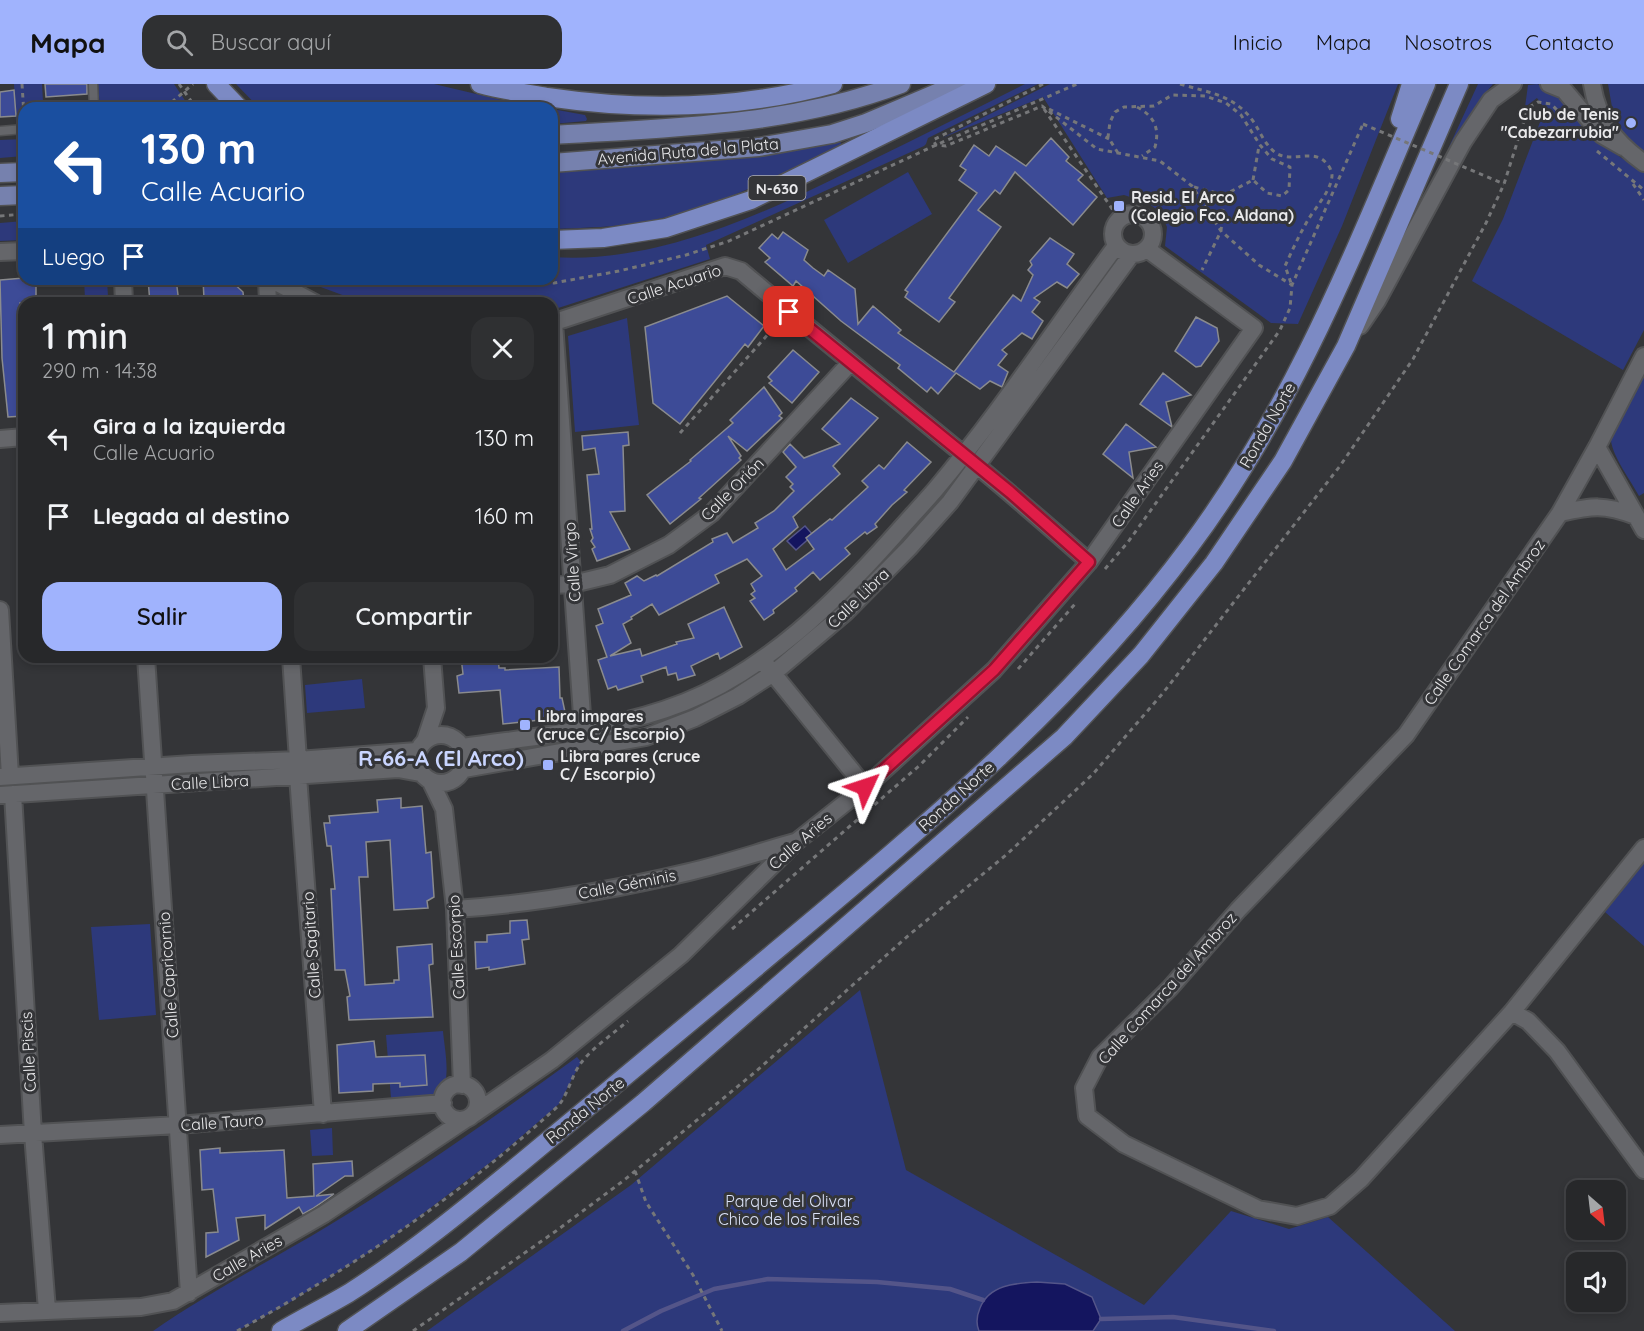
<!DOCTYPE html>
<html lang="es">
<head>
<meta charset="utf-8">
<style>
	body { margin:0; font-family:Quicksand,sans-serif; background:#2f3032; color:#f1f3f6; height:100vh; display:flex; flex-direction:column; font-size:22px; white-space:nowrap }
	* { box-sizing:border-box; margin:0 }
	p { font-size:20px; color:#a4a6a8 }
	.icon { flex:none; width:33px; height:33px; fill:none; stroke:currentColor; stroke-width:2; stroke-linecap:round; stroke-linejoin:round }
	.map { position:relative; flex:1; overflow:hidden }
	.details { position:absolute; left:18px; top:213px; width:540px; height:366px; display:flex; flex-direction:column; background:#27282a; border-radius:18px; box-shadow:0 3px 9px #0003,0 0 0 2px #434447 }
	.details>* { flex:none }
	.guide { position:absolute; left:18px; top:18px; width:540px; height:183px; border-radius:18px; box-shadow:0 3px 9px #0003,0 0 0 2px #434447; background:#1a4fa0; color:#fff; overflow:hidden }
	.needle { width:39px; rotate:152deg }
	.fabs { position:absolute; left:1566px; top:1096px; display:grid; gap:12px }
	.fabs a { display:grid; place-items:center; width:60px; height:60px; border-radius:12px; background:#27282a; box-shadow:0 3px 9px #0003,0 0 0 2px #434447; font-size:30px }
	.pin { position:absolute; display:grid; place-items:center; width:51px; height:51px; color:#fff; margin:-26px; border-radius:12px; box-shadow:0 3px 9px #0006 }
	.me { position:absolute; width:66px; margin:-33px; rotate:48deg; stroke-linejoin:round; filter:drop-shadow(0 0 4px #0008) }
	.turn { display:flex; align-items:center; gap:21px; height:126px; padding:0 24px; font-size:27px }
	.turn .icon { width:78px; height:78px; stroke-width:2.5 }
	.turn b { display:block; font-size:42px; line-height:51px }
	.then { display:flex; align-items:center; height:57px; padding:0 24px; background:#0003; gap:12px; font-size:22px }
	.round { display:grid; place-items:center; flex:none; width:63px; height:63px; border-radius:18px; background:#2f3032 }
	.headline { display:flex; align-items:center; justify-content:space-between; height:102px; padding:0 24px }
	h1 { font-size:36px; font-weight:600; line-height:45px }
	.button { display:flex; gap:12px; margin-top:auto; padding:12px 24px }
	.button a { flex:1; height:69px; border-radius:18px; background:#a0b3fd; color:#111; font-size:24px; font-weight:600; line-height:69px; text-align:center }
	.button a+a { background:#2f3032; color:#f1f3f6 }
	ul { padding:0; list-style:none }
	li { display:flex; align-items:center; gap:18px; height:78px; padding:0 24px }
	li div { flex:1 }
	li b { display:block; font-size:22px }
	li em { font-style:normal }
	header { display:flex; align-items:center; gap:36px; box-sizing:border-box; height:84px; padding:0 30px; background:#a0b3fd; color:#111 }
	header strong { font-size:28px }
	nav { display:flex; gap:33px; margin-inline-start:auto; font-size:21px }
	.search { width:420px; height:54px; background:#2f3032; display:flex; align-items:center; gap:15px; box-sizing:border-box; padding:0 21px; border-radius:18px; color:#a4a6a8; font-size:22px }
	.map>svg:first-child { display:block }
</style>
</head>
<body>
<header>
<strong>Mapa</strong>
<div class="search"><svg class="icon" aria-label="search" viewBox="0 0 24 24"><circle cx="10" cy="10" r="6"/><path d="M15 15l6 6"/></svg>Buscar aquí</div>
<nav><a>Inicio</a><a>Mapa</a><a>Nosotros</a><a>Contacto</a></nav>
</header>
<div class="map">
<svg width="1644" height="1247" viewBox="0 0 1644 1247">
	<rect width="100%" height="100%" fill="#343538"/>
	<path fill="#2d397b" d="M14,0H42L43,17L60,16V24H24V37L16,38Z
		M98,0H174L190,24H100Z
		M236,0H434L514,19L543,24H259Z
		M1025,0H1038L928,54L926,60L924,62L706,161L710,175L552,226V219H364L299,195H552V173C662,181 778,123 874,75C925,50 975,25 1025,0Z
		M1050,0H1398L1342,142L1298,240L1271,239L1165,162L1167,143L1160,128L1148,119L1124,111L1107,114L1043,13L942,54Z
		M1478,0H1493L1479,17L1448,65Z
		M1537,0C1572,11 1582,43 1609,65C1619,73 1632,80 1644,88V246L1623,286L1472,197L1503,135L1545,25L1537,14L1525,23L1528,1Z
		M1608,0H1644V70L1625,54L1612,23Z
		M552,25L585,31L587,35L586,37L552,40Z
		M24,55V72L0,74V56Z
		M840,56L841,60L834,65C775,94 713,124 649,137C617,143 584,144 552,145V88L689,77Z
		M908,88L932,130L848,179L824,136Z
		M24,137V156L0,157V139Z
		M84,195H107L108,213L85,215Z
		M627,234L639,341L575,348L568,252Z
		M1644,283V409L1639,412C1631,397 1613,373 1611,357C1610,340 1636,299 1644,283Z
		M362,595L365,624L307,629L305,601Z
		M1644,777V862L1605,828Z
		M150,840L156,931L99,936L91,843Z
		M860,906L906,1086L1144,1221L1231,1127L1289,1145L1328,1133L1455,1247H427L631,1101Z
		M443,947C444,962 453,1001 438,1009C425,1015 405,1013 391,1014L386,951Z
		M577,973L581,978L559,1020L500,1071L387,1157L287,1220L237,1247H153C209,1208 270,1177 328,1142C414,1090 496,1032 577,973Z
		M332,1044L333,1071L312,1072L310,1046Z"/>
	<path fill="#14155f" stroke="#545589" stroke-width="1.5" d="M805,442L813,451L796,466L787,457Z
		M1037,1198L1065,1200L1092,1213L1101,1235L1093,1247H979C976,1240 977,1231 980,1224C989,1201 1015,1199 1037,1198Z"/>
	<g fill="none" stroke-linecap="round" stroke-linejoin="round">
		<path stroke="#545589" stroke-width="4.5" d="M1101,1235L1173,1233L1274,1247
			M623,1247L661,1227L714,1205L768,1195L877,1198L950,1205L983,1216"/>
	</g>
	<path fill="#3d4b97" stroke="#8a8b8e" stroke-width="1.5" d="M45,0H87V10L46,13Z
		M14,6L16,32L0,33V8Z
		M1051,54L1069,73L1066,77L1083,91L1078,96L1097,113L1073,141L1015,88L1000,110L995,106L978,126L1001,143L949,214L955,218L939,238L905,213L908,208L905,206L977,109L959,96L966,86L960,82L974,61L989,72L996,62L1026,82Z
		M783,148L808,166L804,176L813,184L824,192L828,186L855,205L858,240L873,222L901,246L898,249L954,288L1013,211L1021,217L1033,191L1028,186L1032,181L1030,177L1050,154L1074,170L1067,180L1079,190L1067,204L1057,198L1034,214L1040,218L1032,228L1043,237L1032,255L1022,249L1002,266L1007,270L998,281L1008,288L1002,303L990,297L980,305L956,289L938,310L931,303L927,308L898,284L900,281L841,237L796,197L793,202L765,178L770,174L759,164L772,150L778,155Z
		M24,194L36,195V219H20L24,252V332L8,333L2,274L0,196Z
		M148,195H176L179,219H150Z
		M203,195H229L243,208L244,219H209L208,215H204Z
		M727,212L764,242L748,263L745,260L680,340L653,319L645,243Z
		M1196,233L1217,244L1219,257L1201,282L1196,283L1175,267Z
		M793,266L819,288L792,319L769,299L772,297L768,293Z
		M1163,289L1191,311L1166,318L1172,343L1140,320Z
		M764,303L782,329L779,332L782,334L747,367L728,352L741,372L739,374L741,376L699,414L701,415L670,440L647,411L691,377L690,376L733,339L730,336Z
		M851,314L878,334L833,382L840,390L793,433L798,443L773,465L786,486L814,465L806,454L830,435L832,436L868,403L862,397L879,381L884,385L907,358L931,378L904,406L907,408L892,421L875,440L877,443L867,450L865,448L845,464L850,470L820,496L813,488L795,504L797,507L773,526L774,529L764,536L750,517L755,514L751,510L755,507L751,500L762,492L747,475L715,491L719,499L659,531L652,520L631,533L632,535L623,540L631,559L610,572L640,565L642,572L677,560L676,558L694,554L688,540L724,523L742,563L720,575L718,569L691,582L695,591L678,596L676,589L668,591L666,583L641,592L643,598L618,606L616,602L608,605L598,576L607,573L596,542L603,539L598,525L631,511L625,499L637,492L644,497L656,491L657,492L713,458L712,455L727,449L733,459L758,444L755,439L774,427L794,407L790,403L793,400L786,393L796,383L783,368L790,360L804,374L840,360L822,345Z
		M1126,340L1156,363L1129,368L1133,394L1103,370Z
		M628,348L629,361L623,362L625,427L610,428L630,465L597,477L592,465L595,463L591,457L593,454L590,445H592L587,391L599,390L595,364L583,366L582,352Z
		M461,573H498L499,584H505V586L559,583L560,614H562L565,628L558,634L503,640L500,606L459,609L457,592L463,590Z
		M401,714V724L422,722L426,769L431,768L434,813L427,817L428,824L394,826L390,756L366,758L368,793H359L365,901L394,899V896H399L397,863L432,860L433,880L429,881L433,933L349,936L347,913L350,912L345,886H335L331,805H335L331,762H327L324,739H330L329,732L378,728L377,716Z
		M527,836L529,855L522,856L525,880L489,886V883L476,885L475,858H487V851L510,849V837Z
		M374,957L376,973L425,971L427,1001L400,1003V999L373,1000V1007L339,1009L337,961Z
		M220,1064V1069L284,1066L287,1114L314,1112L313,1080L352,1077L353,1092H345L316,1112L334,1110L312,1125L303,1130L299,1123L265,1145V1131L236,1134L239,1156L206,1173V1149L218,1148L213,1105L202,1106L200,1066Z"/>
	<g fill="none" stroke-linecap="round" stroke-linejoin="round">
		<defs>
			<path id="service" d="M93,0L94,24
				M0,47L24,45"/>
			<path id="minor" d="M1549,0L1564,6L1602,51L1623,63
				M1592,0C1598,37 1615,58 1644,79
				M1113 150a20 20 0 1 1 40 0a20 20 0 1 1-40 0Z
				M0,168L24,167
				M123,195L124,219
				M267,195L268,219
				M270,195L315,219
				M552,239L725,182L741,187C857,285 976,377 1089,478
				M554,239L583,645
				M1360,242L1377,217L1463,58L1491,16L1513,0
				M1644,272L1597,363L1560,429L1406,651L1238,826L1170,904L1100,973L1084,1004L1087,1032L1124,1060L1258,1125L1297,1132L1330,1122L1361,1095L1512,928L1644,764
				M0,355L24,353
				M1597,363L1644,446
				M1560,429C1593,422 1603,420 1636,432
				M552,501L573,500L610,491L669,461L712,429L851,278
				M0,526L10,692
				M146,573L189,1209
				M291,573L298,676
				M767,582L865,703
				M417 675a24 24 0 1 1 48 0a24 24 0 1 1-48 0Z
				M425,657L436,624L432,573
				M463,663C537,652 615,646 685,618C766,586 836,517 893,453C907,437 921,422 935,406C1000,329 1056,243 1116,162
				M464,685L646,653L695,634L738,612L775,588L846,528L909,464L950,418L1131,171
				M298,692L323,1030
				M0,693L192,680L298,676L417,667
				M430,696L444,725L455,825L462,1001
				M13,710L33,1050L47,1226
				M0,711L398,685L420,689
				M455,825C533,820 613,806 689,788C724,780 759,768 795,758
				M1512,928L1528,937L1557,967L1644,1086
				M442 1018a18 18 0 1 1 36 0a18 18 0 1 1-36 0Z
				M474,1030L552,976L681,871L796,758L869,700L994,586L1089,478L1254,244L1147,165
				M0,1051L178,1041L443,1019
				M0,1229L141,1223L173,1217L324,1130L466,1035"/>
			<path id="primary" d="M552,51C670,44 789,42 901,0
				M552,79L759,63L832,50L866,39L958,0
				M0,89L24,88
				M0,112L24,111"/>
			<path id="trunk" d="M216,0L239,24
				M480,0C502,6 524,9 547,13C642,27 740,25 833,0
				M1400,35L1411,0
				M552,156L603,154L666,144L751,116L986,0
				M281,1247C303,1234 327,1222 349,1209C410,1170 466,1124 522,1078C591,1021 660,964 729,906C892,769 1062,635 1190,462C1296,320 1357,161 1426,0
				M347,1247L461,1168L643,1019L1064,653L1141,571L1214,479L1283,377L1346,262L1459,0"/>
		</defs>
		<use href="#service" stroke="#515254" stroke-width="11"/>
		<use href="#minor" stroke="#515254" stroke-width="20"/>
		<use href="#primary" stroke="#515254" stroke-width="21"/>
		<use href="#trunk" stroke="#515254" stroke-width="21"/>
		<path stroke="#767779" stroke-width="3" stroke-dasharray="4.5 4.5" stroke-linecap="butt" d="M22,0L24,31
			M179,0L196,24
			M1043,0L933,56L936,61L946,62L1042,22L1097,65L1160,77L1192,102L1221,147L1259,181L1292,201
			M1180,0C1210,9 1236,11 1255,40C1261,50 1266,62 1276,69C1293,80 1314,63 1327,80C1330,83 1332,88 1332,92C1331,107 1315,124 1308,136C1299,151 1292,167 1285,182L1291,199
			M1137,23C1154,32 1160,44 1155,63L1142,72
			M1044,25L1119,135
			M1049,25L1109,55
			M1597,67L1644,106
			M1118,69L1108,53L1110,38L1115,28L1124,23L1154,22L1172,11L1205,12L1226,19L1241,31L1260,61L1272,75L1290,83L1289,106L1282,112L1267,109L1253,96L1224,111
			M1253,96L1259,62
			M1633,100L1644,116
			M1194,103L1224,111L1221,147L1202,186
			M0,132L24,130
			M445,195L505,200L554,199L619,187L686,171L729,157L936,61L1077,0
			M680,349L779,238
			M1105,485L1128,458L1280,246L1290,224L1292,201L1363,40
			M1018,585L1075,520
			M732,845L920,681L968,633
			M635,1087L646,1118L693,1191L722,1247
			M237,1247C350,1185 461,1111 557,1023C568,1012 571,992 581,979C590,966 615,948 628,937
			M413,1247L556,1147L623,1097L754,989L909,851L1006,771L1093,690L1163,609L1340,382L1413,275L1486,139L1504,100L1528,24L1538,18L1551,20L1561,30"/>
		<use href="#service" stroke="#65666a" stroke-width="8"/>
		<use href="#minor" stroke="#65666a" stroke-width="16"/>
		<use href="#primary" stroke="#7681ae" stroke-width="18"/>
		<use href="#trunk" stroke="#7c8ac4" stroke-width="18"/>
		<path stroke="#767779" stroke-width="3" stroke-dasharray="4.5 4.5" stroke-linecap="butt" d="M165,24L193,0
			M1363,40L1504,100"/>
	</g>
	<g fill="none" stroke-linecap="round" stroke-linejoin="round">
		<defs>
			<path id="route" d="M789,228L1010,408L1089,478L994,586L865,703"/>
		</defs>
		<use href="#route" stroke="#92132f" stroke-width="15"/>
		<use href="#route" stroke="#e11d48" stroke-width="10"/>
	</g>
	<g fill="#a0b3fd" stroke="#343538" stroke-width="2">
		<circle cx="1631" cy="39" r="6"/>
		<rect x="1113" y="116" width="12" height="12" rx="3"/>
		<rect x="519" y="635" width="12" height="12" rx="3"/>
		<rect x="542" y="675" width="12" height="12" rx="3"/>
	</g>
	<g text-anchor="middle" dominant-baseline="central" stroke-width="6" stroke-linejoin="round" paint-order="stroke">
		<rect fill="#343538" stroke="#b3b3b5" stroke-width="1.5" x="748.5" y="92" width="57" height="24" rx="4.5"/>
		<g font-size="15" font-weight="bold" fill="#e9e9eb">
			<text x="777" y="104">N-630</text>
		</g>
		<g font-size="16" font-weight="bold" fill="#e9e9eb" stroke="#343538" text-anchor="start">
			<text x="1619" y="30" text-anchor="end">Club de Tenis<tspan x="1619" dy="18">"Cabezarrubia"</tspan></text>
			<text x="1131" y="113">Resid. El Arco<tspan x="1131" dy="18">(Colegio Fco. Aldana)</tspan></text>
			<text x="537" y="632">Libra impares<tspan x="537" dy="18">(cruce C/ Escorpio)</tspan></text>
			<text x="560" y="672">Libra pares (cruce<tspan x="560" dy="18">C/ Escorpio)</tspan></text>
		</g>
		<g font-size="16" fill="#e9e9eb" stroke="#343538">
			<text transform="translate(688 67) rotate(-5)">Avenida Ruta de la Plata</text>
			<text transform="translate(674 200) rotate(-18)">Calle Acuario</text>
			<text transform="translate(1267 341) rotate(-60)">Ronda Norte</text>
			<text transform="translate(732 405) rotate(-45)">Calle Orión</text>
			<text transform="translate(1137 410) rotate(-55)">Calle Aries</text>
			<text transform="translate(572 478) rotate(-94)">Calle Virgo</text>
			<text transform="translate(858 514) rotate(-44)">Calle Libra</text>
			<text transform="translate(1484 538) rotate(-55)">Calle Comarca del Ambroz</text>
			<text transform="translate(210 698) rotate(-3)">Calle Libra</text>
			<text transform="translate(956 712) rotate(-42)">Ronda Norte</text>
			<text transform="translate(800 757) rotate(-41)">Calle Aries</text>
			<text transform="translate(627 800) rotate(-11)">Calle Géminis</text>
			<text transform="translate(311 861) rotate(-94)">Calle Sagitario</text>
			<text transform="translate(456 863) rotate(-93)">Calle Escorpio</text>
			<text transform="translate(168 891) rotate(-94)">Calle Capricornio</text>
			<text transform="translate(1167 904) rotate(-48)">Calle Comarca del Ambroz</text>
			<text transform="translate(28 968) rotate(-93)">Calle Piscis</text>
			<text transform="translate(585 1026) rotate(-39)">Ronda Norte</text>
			<text transform="translate(222 1038) rotate(-4)">Calle Tauro</text>
			<text transform="translate(247 1174) rotate(-30)">Calle Aries</text>
		</g>
		<g font-size="16" fill="#dae1f7" stroke="#343538">
			<text x="789" y="1117">Parque del Olivar<tspan x="789" dy="18">Chico de los Frailes</tspan></text>
		</g>
		<g font-size="22" font-weight="bold" fill="#c9d5ff" stroke="#343538">
			<text x="441" y="674">R-66-A (El Arco)</text>
		</g>
	</g>
</svg>
<div class="fabs">
<a><svg class="needle" viewBox="-14 -14 28 28"><path d="M0-13l5 13h-10z" fill="#e53935"/><path d="M0 13l5-13h-10z" fill="#a4a6a8"/></svg></a>
<a><svg class="icon" aria-label="sound" viewBox="0 0 24 24"><path d="M4 9h4l5-4v14l-5-4H4zM17 9q2 3 0 6"/></svg></a>
</div>
<div class="pin" style="left:789px;top:228px;background:#d93025"><svg class="icon" aria-label="arrive" viewBox="0 0 24 24"><path d="M6 21V4h12l-3 4 3 4H6"/></svg></div>
<svg class="me" style="left:865px;top:703px" viewBox="-20 -20 40 40"><path d="M0-17L14 15 0 8-14 15z" fill="#e11d48" stroke="#fff" stroke-width="4"/></svg>
<div class="guide">
<div class="turn"><svg class="icon" aria-label="left" viewBox="0 0 24 24"><path d="M17 20v-9H6M10 6l-5 5 5 5"/></svg><div><b>130 m</b>Calle Acuario</div></div>
<div class="then">Luego<svg class="icon" aria-label="arrive" viewBox="0 0 24 24"><path d="M6 21V4h12l-3 4 3 4H6"/></svg></div>
</div>
<section class="details">
<div class="headline"><div><h1>1 min</h1><p>290 m · 14:38</p></div><a class="round"><svg class="icon" aria-label="close" viewBox="0 0 24 24"><path d="M6 6l12 12M18 6L6 18"/></svg></a></div>
<ul>
<li><svg class="icon" aria-label="left" viewBox="0 0 24 24"><path d="M17 20v-9H6M10 6l-5 5 5 5"/></svg><div><b>Gira a la izquierda</b><p>Calle Acuario</p></div><em>130 m</em></li>
<li><svg class="icon" aria-label="arrive" viewBox="0 0 24 24"><path d="M6 21V4h12l-3 4 3 4H6"/></svg><div><b>Llegada al destino</b></div><em>160 m</em></li>
</ul>
<div class="button"><a>Salir</a><a>Compartir</a></div>
</section>
</div>
</body>
</html>
